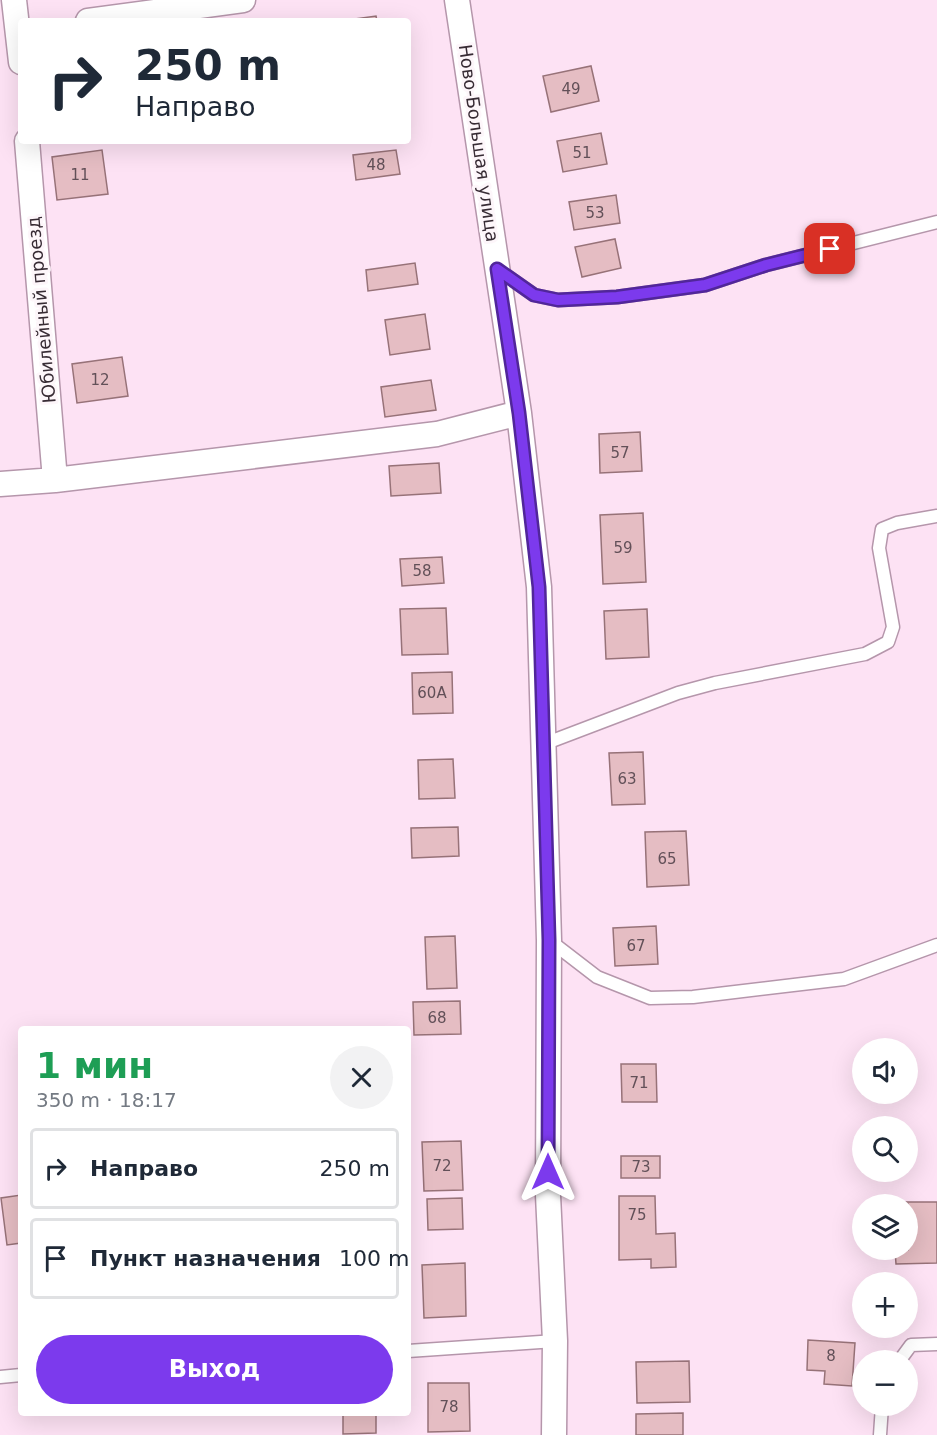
<!DOCTYPE html>
<html lang="ru">
<head>
<meta charset="utf-8">
<style>
	body { margin:0; font-family:"DejaVu Sans",sans-serif; background:#f2f2f3; color:#1f2937; height:100vh; display:flex; flex-direction:column; font-size:22px; white-space:nowrap }
	* { box-sizing:border-box; margin:0 }
	p { font-size:20px; color:#747a83 }
	.icon { flex:none; width:33px; height:33px; fill:none; stroke:currentColor; stroke-width:2; stroke-linecap:round; stroke-linejoin:round }
	.map { position:relative; flex:1; overflow:hidden }
	.sheet { position:absolute; left:18px; top:1026px; width:393px; height:390px; display:flex; flex-direction:column; background:#fff; border-radius:6px; box-shadow:0 6px 24px #0002 }
	.sheet>* { flex:none }
	.banner { position:absolute; left:18px; top:18px; width:393px; height:126px; border-radius:6px; box-shadow:0 6px 24px #0002; background:#fff; color:#1f2937; overflow:hidden }
	.controls { position:absolute; left:852px; top:1038px; display:grid; gap:12px }
	.controls a { display:grid; place-items:center; width:66px; height:66px; border-radius:50%; background:#fff; box-shadow:0 6px 24px #0002; font-size:30px }
	.pin { position:absolute; display:grid; place-items:center; width:51px; height:51px; color:#fff; margin:-26px; border-radius:12px; box-shadow:0 3px 9px #0006 }
	.me { position:absolute; width:66px; margin:-33px; rotate:0deg; stroke-linejoin:round; filter:drop-shadow(0 0 4px #0008) }
	.turn { display:flex; align-items:center; gap:21px; height:126px; padding:0 18px; font-size:27px }
	.turn .icon { width:78px; height:78px; stroke-width:2.5 }
	.turn b { display:block; font-size:42px; line-height:51px }
	.round { display:grid; place-items:center; flex:none; width:63px; height:63px; border-radius:32px; background:#f2f2f3 }
	.head { display:flex; align-items:center; justify-content:space-between; height:102px; padding:0 18px }
	h1 { font-size:36px; font-weight:700; line-height:45px; color:#1e9e55 }
	.action { display:flex; gap:12px; margin-top:auto; padding:12px 18px }
	.action a { flex:1; height:69px; border-radius:36px; background:#7c3aed; color:#fff; font-size:24px; font-weight:700; line-height:69px; text-align:center }
	ul { padding:0; list-style:none }
	li { display:flex; align-items:center; gap:18px; height:81px; margin:0 12px 9px; padding:0 6px; border:3px solid #e0e1e3; border-radius:6px }
	li div { flex:1 }
	li b { display:block; font-size:22px }
	li em { font-style:normal }
	.map>svg:first-child { display:block }
</style>
</head>
<body>
<div class="map">
<svg width="937" height="1435" viewBox="0 0 937 1435">
	<rect width="100%" height="100%" fill="#fde2f4"/>
	<path fill="#e5bdc3" stroke="#977278" stroke-width="1.5" d="M376,16L377,21H340Z
		M591,66L599,101L551,112L543,76Z
		M601,133L607,164L563,172L557,141Z
		M102,150L108,194L57,200L52,157Z
		M396,150L400,174L356,180L353,155Z
		M616,195L620,223L574,230L569,202Z
		M615,239L621,268L582,277L575,247Z
		M415,263L418,284L368,291L366,270Z
		M425,314L430,349L390,355L385,320Z
		M122,357L128,396L77,403L72,364Z
		M431,380L436,410L385,417L381,387Z
		M640,432L642,471L600,473L599,434Z
		M439,463L441,493L391,496L389,466Z
		M643,513L646,582L603,584L600,515Z
		M442,557L444,583L402,586L400,559Z
		M446,608L448,654L402,655L400,609Z
		M647,609L649,657L606,659L604,611Z
		M452,672L453,713L413,714L412,673Z
		M643,752L645,804L612,805L609,753Z
		M453,759L455,798L419,799L418,760Z
		M458,827L459,856L412,858L411,828Z
		M686,831L689,885L647,887L645,832Z
		M656,926L658,964L615,966L613,928Z
		M455,936L457,988L427,989L425,937Z
		M460,1001L461,1034L414,1035L413,1002Z
		M621,1064H656L657,1102H622Z
		M461,1141L463,1190L424,1191L422,1142Z
		M621,1156H660V1178H621Z
		M21,1195V1243L7,1245L1,1198Z
		M619,1196H655L656,1234L675,1233L676,1267L651,1268V1259L619,1260Z
		M462,1198L463,1229L428,1230L427,1199Z
		M895,1202H937V1263L896,1264L895,1250H908V1204H895Z
		M465,1263L466,1316L424,1318L422,1265Z
		M808,1340L855,1343L852,1386L824,1384L825,1371L807,1370Z
		M689,1361L690,1402L637,1403L636,1362Z
		M428,1383H469L470,1431L428,1432Z
		M343,1413H376V1433L343,1434Z
		M683,1413V1435H636V1414Z"/>
	<g fill="none" stroke-linecap="round" stroke-linejoin="round">
		<defs>
			<path id="lane" d="M500,271L534,295L558,300L617,297L705,285L766,265L937,222
				M544,744L678,693L715,683L865,654L888,642L893,627L879,548L882,529L897,523L937,516
				M549,940L597,977L650,998L693,997L844,979L937,945
				M408,1351L555,1341
				M900,1360L911,1345L937,1344
				M0,1377L21,1375
				M880,1435L882,1406"/>
			<path id="street" d="M14,0L21,62
				M457,0L519,413L539,587L549,940L548,1195L555,1341L554,1435
				M88,21L243,0
				M27,141L55,480
				M0,484L55,480L437,434L519,413"/>
		</defs>
		<use href="#lane" stroke="#b596ab" stroke-width="15"/>
		<use href="#street" stroke="#b596ab" stroke-width="27"/>
		<use href="#lane" stroke="#fff" stroke-width="12"/>
		<use href="#street" stroke="#fff" stroke-width="24"/>
	</g>
	<g fill="none" stroke-linecap="round" stroke-linejoin="round">
		<defs>
			<path id="route" d="M548,1172L549,940L539,587L519,413L497,269L534,295L558,300L617,297L705,285L766,265L830,249"/>
		</defs>
		<use href="#route" stroke="#51269a" stroke-width="15"/>
		<use href="#route" stroke="#7c3aed" stroke-width="10"/>
	</g>
	<g text-anchor="middle" dominant-baseline="central" stroke-width="6" stroke-linejoin="round" paint-order="stroke">
		<g font-size="15" fill="#625058">
			<text x="571" y="89">49</text>
			<text x="582" y="153">51</text>
			<text x="376" y="165">48</text>
			<text x="80" y="175">11</text>
			<text x="595" y="213">53</text>
			<text x="100" y="380">12</text>
			<text x="620" y="453">57</text>
			<text x="623" y="548">59</text>
			<text x="422" y="571">58</text>
			<text x="432" y="693">60А</text>
			<text x="627" y="779">63</text>
			<text x="667" y="859">65</text>
			<text x="636" y="946">67</text>
			<text x="437" y="1018">68</text>
			<text x="639" y="1083">71</text>
			<text x="442" y="1166">72</text>
			<text x="641" y="1167">73</text>
			<text x="637" y="1215">75</text>
			<text x="831" y="1356">8</text>
			<text x="449" y="1407">78</text>
		</g>
		<g font-size="18" fill="#372b34" stroke="#fdf6fa">
			<text transform="translate(479 143) rotate(82)">Ново-Большая улица</text>
			<text transform="translate(41 310) rotate(-95)">Юбилейный проезд</text>
		</g>
	</g>
</svg>
<div class="controls">
<a><svg class="icon" aria-label="sound" viewBox="0 0 24 24"><path d="M4 9h4l5-4v14l-5-4H4zM17 9q2 3 0 6"/></svg></a>
<a><svg class="icon" aria-label="search" viewBox="0 0 24 24"><circle cx="10" cy="10" r="6"/><path d="M15 15l6 6"/></svg></a>
<a><svg class="icon" aria-label="layers" viewBox="0 0 24 24"><path d="M12 4l9 5-9 5-9-5zM3 14l9 5 9-5"/></svg></a>
<a>+</a>
<a>−</a>
</div>
<div class="pin" style="left:830px;top:249px;background:#d93025"><svg class="icon" aria-label="arrive" viewBox="0 0 24 24"><path d="M6 21V4h12l-3 4 3 4H6"/></svg></div>
<svg class="me" style="left:548px;top:1172px" viewBox="-20 -20 40 40"><path d="M0-17L14 15 0 8-14 15z" fill="#7c3aed" stroke="#fff" stroke-width="4"/></svg>
<div class="banner">
<div class="turn"><svg class="icon" aria-label="right" viewBox="0 0 24 24"><path d="M7 20v-9h11M14 6l5 5-5 5"/></svg><div><b>250 m</b>Направо</div></div>
</div>
<section class="sheet">
<div class="head"><div><h1>1 мин</h1><p>350 m · 18:17</p></div><a class="round"><svg class="icon" aria-label="close" viewBox="0 0 24 24"><path d="M6 6l12 12M18 6L6 18"/></svg></a></div>
<ul>
<li><svg class="icon" aria-label="right" viewBox="0 0 24 24"><path d="M7 20v-9h11M14 6l5 5-5 5"/></svg><div><b>Направо</b></div><em>250 m</em></li>
<li><svg class="icon" aria-label="arrive" viewBox="0 0 24 24"><path d="M6 21V4h12l-3 4 3 4H6"/></svg><div><b>Пункт назначения</b></div><em>100 m</em></li>
</ul>
<div class="action"><a>Выход</a></div>
</section>
</div>
</body>
</html>
